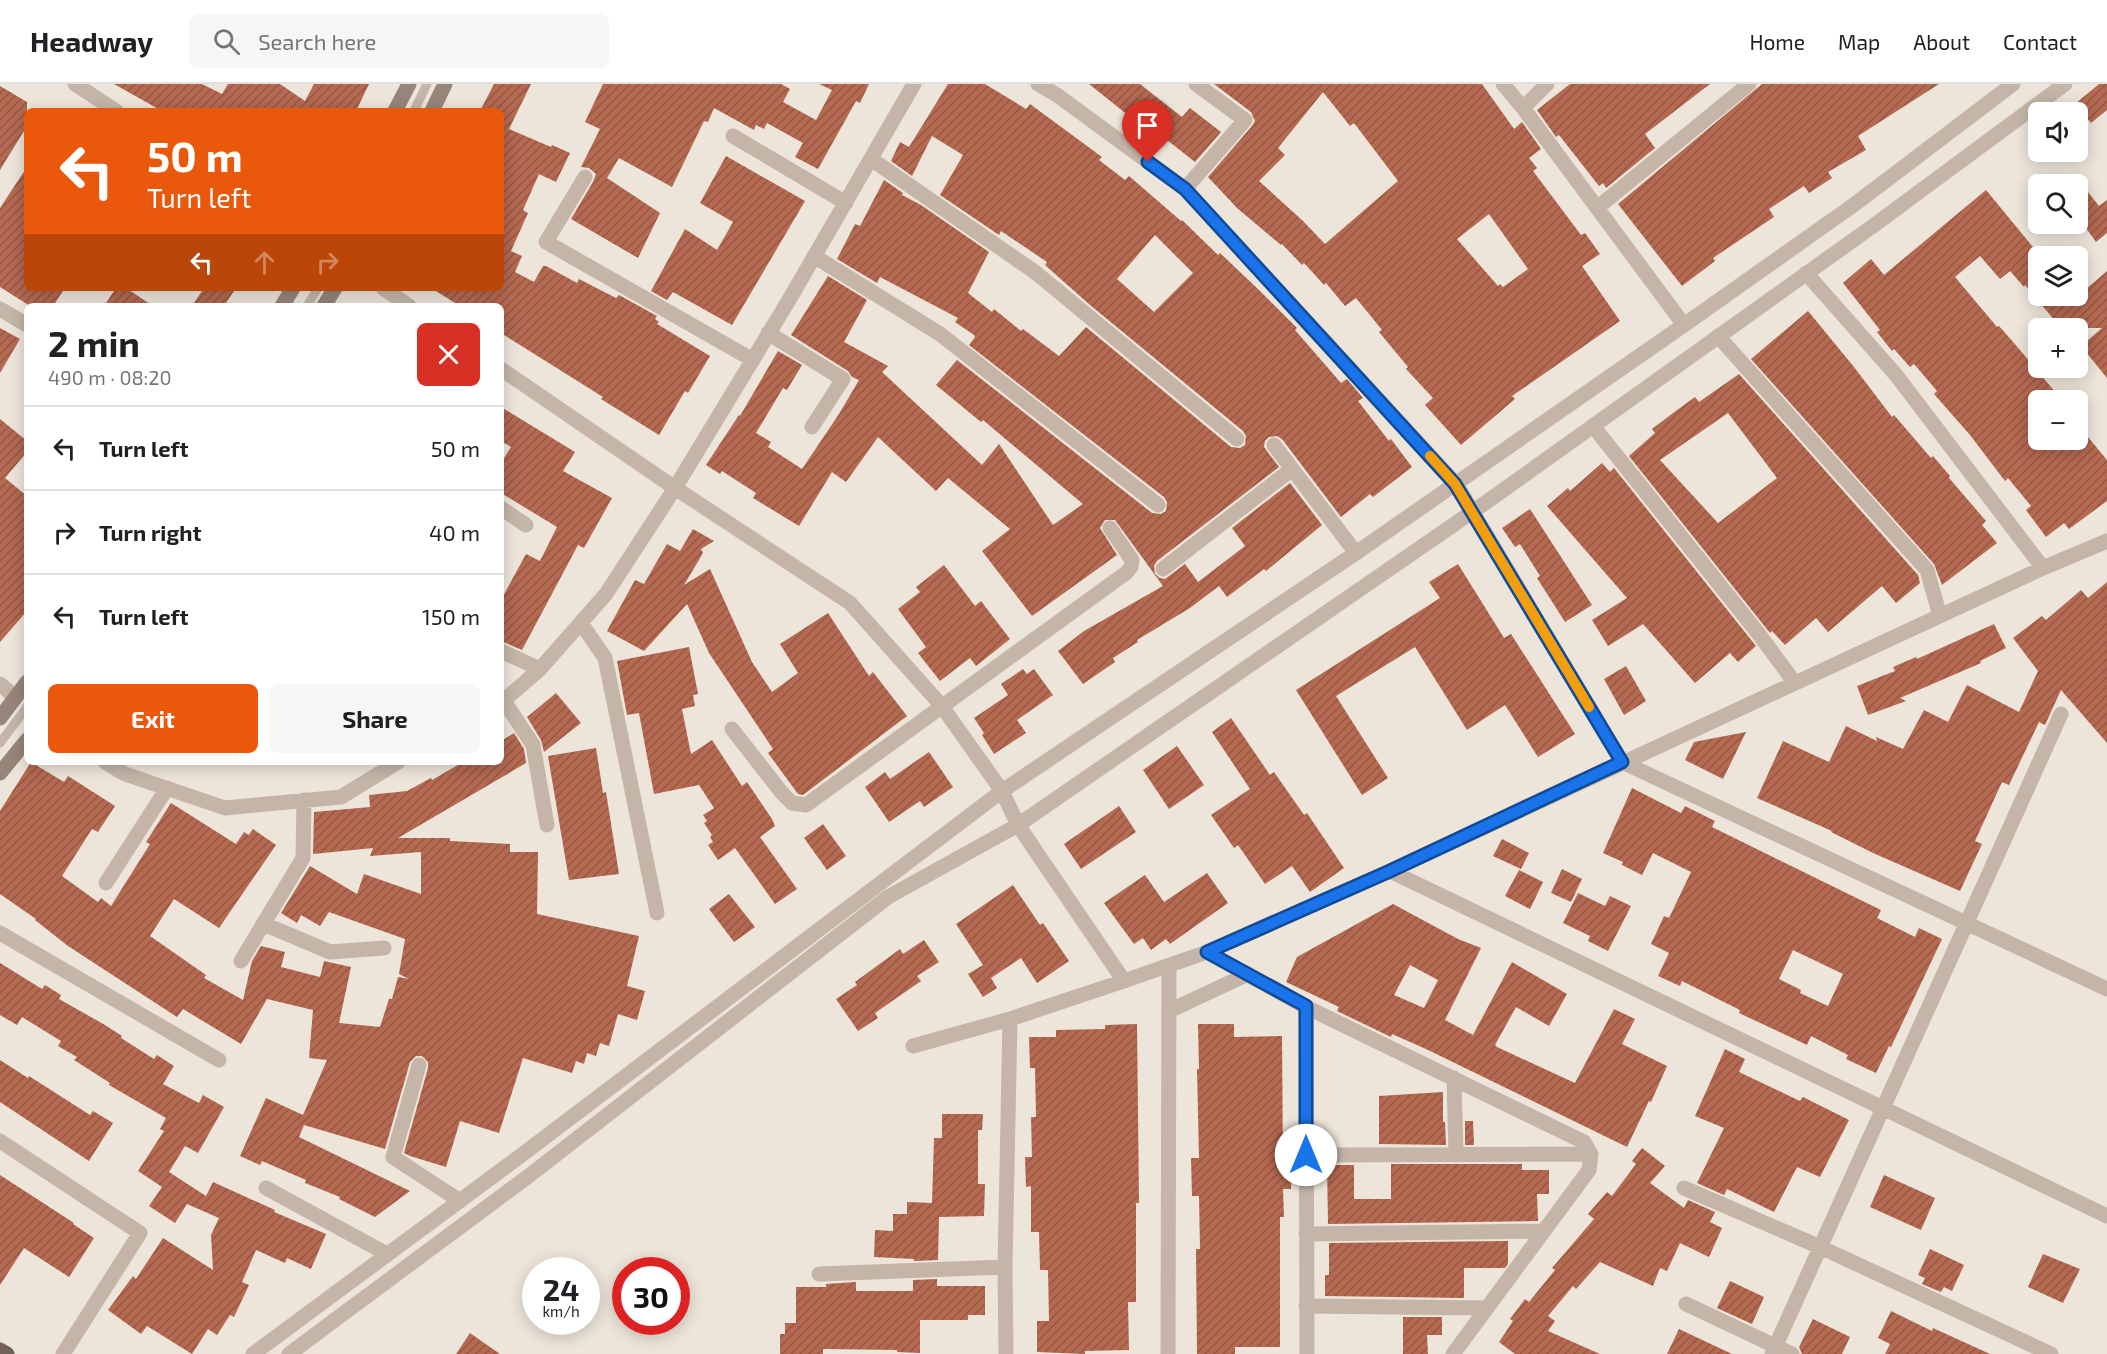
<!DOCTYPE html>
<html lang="en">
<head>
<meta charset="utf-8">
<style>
	body { margin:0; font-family:"Exo 2",sans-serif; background:#f6f6f6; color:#202124; height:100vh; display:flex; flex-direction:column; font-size:22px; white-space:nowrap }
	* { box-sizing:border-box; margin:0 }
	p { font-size:20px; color:#757577 }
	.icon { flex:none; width:33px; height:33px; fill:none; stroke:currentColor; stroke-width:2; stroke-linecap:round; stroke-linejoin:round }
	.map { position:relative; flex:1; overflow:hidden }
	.drawer { position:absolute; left:24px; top:219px; width:480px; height:462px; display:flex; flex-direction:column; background:#fff; border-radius:9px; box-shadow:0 3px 15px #0003 }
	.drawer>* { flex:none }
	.hud { position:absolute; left:24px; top:24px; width:480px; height:183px; border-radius:9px; box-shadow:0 3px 15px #0003; background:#ea580c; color:#fff; overflow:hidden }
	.tools { position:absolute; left:2028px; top:18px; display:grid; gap:12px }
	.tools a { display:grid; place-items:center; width:60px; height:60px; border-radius:9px; background:#fff; box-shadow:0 3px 15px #0003; font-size:30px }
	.speed { position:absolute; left:522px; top:1173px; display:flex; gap:12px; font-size:30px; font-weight:700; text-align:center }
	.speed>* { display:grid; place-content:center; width:78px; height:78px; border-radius:50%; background:#fff; box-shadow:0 3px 15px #0003; line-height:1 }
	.speed small { font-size:15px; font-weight:400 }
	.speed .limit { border:9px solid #d22; background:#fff; color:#111 }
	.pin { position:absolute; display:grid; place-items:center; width:51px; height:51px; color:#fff; margin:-62px -26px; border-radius:50% 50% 50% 0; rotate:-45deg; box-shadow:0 0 6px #0007 }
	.pin .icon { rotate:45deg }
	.me { position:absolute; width:66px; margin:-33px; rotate:0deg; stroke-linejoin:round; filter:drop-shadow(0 0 4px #0008) }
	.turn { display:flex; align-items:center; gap:21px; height:126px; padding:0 24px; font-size:27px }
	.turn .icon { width:78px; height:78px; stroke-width:2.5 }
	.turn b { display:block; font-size:42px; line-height:51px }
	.lanes { display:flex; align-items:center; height:57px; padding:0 24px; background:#0003; justify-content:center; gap:30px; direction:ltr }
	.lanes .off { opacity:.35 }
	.round { display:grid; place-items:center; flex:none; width:63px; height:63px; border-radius:9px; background:#f6f6f6 }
	.headline { display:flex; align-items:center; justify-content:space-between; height:102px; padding:0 24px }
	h1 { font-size:36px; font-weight:700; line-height:45px }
	.cta { display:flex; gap:12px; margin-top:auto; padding:12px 24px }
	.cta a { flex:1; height:69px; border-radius:9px; background:#ea580c; color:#fff; font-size:24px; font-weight:700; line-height:69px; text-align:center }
	.cta a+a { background:#f6f6f6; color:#202124 }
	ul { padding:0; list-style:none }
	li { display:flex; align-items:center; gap:18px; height:84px; padding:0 24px; border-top:2px solid #e0e0e0 }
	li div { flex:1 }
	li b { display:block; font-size:22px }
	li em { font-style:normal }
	header { display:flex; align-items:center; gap:36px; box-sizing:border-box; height:84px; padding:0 30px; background:#fff; border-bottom:2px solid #e0e0e0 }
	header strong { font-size:28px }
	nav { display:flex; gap:33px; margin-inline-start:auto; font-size:21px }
	.search { width:420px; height:54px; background:#f6f6f6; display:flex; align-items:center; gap:15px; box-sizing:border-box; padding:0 21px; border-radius:9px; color:#757577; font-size:22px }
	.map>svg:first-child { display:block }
</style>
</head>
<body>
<header>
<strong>Headway</strong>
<div class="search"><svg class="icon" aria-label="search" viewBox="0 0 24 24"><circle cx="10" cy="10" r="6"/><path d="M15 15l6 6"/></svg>Search here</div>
<nav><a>Home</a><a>Map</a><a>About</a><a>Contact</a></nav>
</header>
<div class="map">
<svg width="2107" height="1270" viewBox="0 0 2107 1270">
	<defs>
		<pattern id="building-hatch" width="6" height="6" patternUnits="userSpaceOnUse" patternTransform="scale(1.5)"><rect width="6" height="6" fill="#b56951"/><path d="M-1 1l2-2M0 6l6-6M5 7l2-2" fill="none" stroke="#945743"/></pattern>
	</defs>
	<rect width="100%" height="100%" fill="#ede5da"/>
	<path fill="url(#building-hatch)" fill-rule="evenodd" d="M114,0H202L222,10L228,0H280L305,17L314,0H369L356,27H162Z
		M494,0H531L509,45L551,63L552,61L570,69L556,98L539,90L523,126L528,129L511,167L522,172L515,188L534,198L543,182H546L577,199L579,195L616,214L619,211L657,232L655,235L659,238L657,240L710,272L688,309L685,307L659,351L601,315L603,313L501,249V222H460L431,204H501V27H480Z
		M603,0H781L790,5L783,18L816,36L832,6L819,0H869L860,19L856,17L818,85L795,73L803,59L767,39L764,45L756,41L754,46L714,24L708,38L704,37L672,103L619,74L607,94L660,129L638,174L571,135L593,98L596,90L589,84L581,83L600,45L585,38Z
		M948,0H985L1026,25L1030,20L1102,73L1099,76L1125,96L1129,92L1181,137L1182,136L1218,171L1220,169L1260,207L1297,244L1295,246L1341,299L1347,295L1363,314L1358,317L1389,357L1391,355L1412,383L1373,413L1370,410L1341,433L1282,355L1277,352L1269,353L1265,357L1264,363L1279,383L1157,477L1154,482L1155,490L1160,494L1165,495L1185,480L1198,498L1245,462L1232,444L1290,399L1322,441L1266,487L1264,485L1227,513L1219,502L1190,524L1137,556L1138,558L1113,574L1115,578L1083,600L1058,567L1084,547L1163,502L1115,436H1105L1100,444L1117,471L1032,532L982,467L1010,445L948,394L936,407L878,353L846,398L832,388L799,442L753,414L756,409L722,387L720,390L706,381L739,331L740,332L778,267L802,281L787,306L783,304L756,349L771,358L768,363L802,385L839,330L859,296L852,293L848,287L791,251L828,192L867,216L844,258L888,282L882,288L982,381L999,360L1053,441L1083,420L983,336L981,338L936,301L957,276L1152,429L1161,430L1166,427L1167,418L1164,413L969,261L975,253L974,251L955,238L958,234L880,193L877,199L837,175L855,140L860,142L884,96L903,109L902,111L921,121L989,168L968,209L992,228L994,225L1021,247L1023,245L1059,272L1086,243L1231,363L1240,364L1245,361L1246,352L1243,347L1090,221L1045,181L1047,178L1001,147L999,151L940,111L963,71L932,52L912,92L891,77L900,58L909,63ZM1155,151L1193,189L1154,228L1117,195Z
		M1089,0H1140L1182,33L1190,24L1221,48L1195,78L1162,52L1159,56Z
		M1214,0H1482L1514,45L1522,38L1541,65L1529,74L1537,84L1533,87L1581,151L1585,149L1600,170L1582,182L1620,237L1512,312L1515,315L1461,361L1425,321L1433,314L1406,285L1408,283L1379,248L1382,246L1356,214L1345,222L1326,199L1324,201L1304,179L1302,181L1282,160L1281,161L1237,124L1208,93L1252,42L1255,37L1251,28ZM1323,8L1350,42L1354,39L1398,97L1325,160L1303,137L1259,97L1285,71L1278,64ZM1489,130L1528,185L1503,203L1500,200L1498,202L1457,155Z
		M1570,0H1710L1645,50L1655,64L1606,104L1603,99L1599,102L1559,51L1556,53L1537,26Z
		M1762,0H1939L1858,52L1866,66L1828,88L1832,94L1809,109L1804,102L1769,125L1774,133L1713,174L1715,177L1682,202L1618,120Z
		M2099,0H2107V26L2091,39L2075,20Z
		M0,2L27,18V42L0,86Z
		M726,72L805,117L732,241L673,208L667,216L651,207L685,145L717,166L733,138L700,119Z
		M27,83V204H65L53,222H30L0,203V124Z
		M2077,94L2099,122L2107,116V149L2096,158L2078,133Z
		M1986,106L2038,169V212H2078L2107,187V294L2081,262L2102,244H2061L2025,201L2024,203L2010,187L2000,195L1980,172L1955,193L1997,243L1999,242L2014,259L2062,316H2038V356H2078V341L2107,376V417L2069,445L2064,439L2046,453L2026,426L2031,422L2008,394L2005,397L1970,351L1934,310L1937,307L1914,280L1910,283L1894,265L1892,267L1877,248L1880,246L1843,199L1871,175L1884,191Z
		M116,204H126L153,222H104Z
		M204,204H236L224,222H192Z
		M1808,227L1854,283L1892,333L1894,331L1931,374L1933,372L1950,392L1949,394L1986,437L1982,441L1997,459L1942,501L1934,480L1751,275Z
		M0,244L20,255L0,289Z
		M1739,290L1918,491L1920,499L1896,519L1882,502L1828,548L1816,534L1785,561L1772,547L1770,549L1629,372L1655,349L1652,345L1673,329L1695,313L1699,318ZM1728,329L1777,394L1718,439L1660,376Z
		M501,323L575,368L563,387L612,414L584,464L578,461L522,566L501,557V516L526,470L540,477L557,443L501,409V379L511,363L501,357Z
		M0,335L27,357V368L5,394L27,412V527L0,558Z
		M1602,379L1610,388L1614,384L1756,562L1738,578L1730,569L1695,599L1643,540L1608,562L1592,536L1627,514L1547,422L1568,404L1570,407Z
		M1530,425L1592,521L1565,538L1537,494L1540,492L1520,460L1515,463L1502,444Z
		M693,445L714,457L701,465L703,469L684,501L710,485L752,578L772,608L798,589L780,560L828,529L869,592L873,588L907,632L803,711L798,710L768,669L773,665L709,569L687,520L644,567L607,547L635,496L644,500L667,460L680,467Z
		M1458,480L1504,554L1511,550L1575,650L1538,673L1505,621L1467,646L1415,563L1336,612L1388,694L1362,711L1296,606L1440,514L1429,498Z
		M944,481L975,522L981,517L1010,555L976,582L970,574L940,597L918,569L926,563L898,525L920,508L916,503Z
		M2107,498V659L2061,606L2045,641L2039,638L2009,701L2002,698L1975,757L1982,760L1960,807L1873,769L1831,748L1832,747L1757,714L1783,657L1829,678L1846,642L1877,657L1876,653L1903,665L1924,626L1948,638L1967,601L2019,628L2038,587L2013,554L2042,532L2046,536L2081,506L2088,514Z
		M1994,540L2006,564L1980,577L1981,579L1900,614L1906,617L1868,631L1857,602L1895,587L1893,583L1916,573L1917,575Z
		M689,563L698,610L693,611L695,622L682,625L691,670L712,656L742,702L747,698L772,735L775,742L760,753L797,805L775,820L735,764L718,776L708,761L713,758L710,753L712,751L704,739L707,737L703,731L714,724L699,701L654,710L639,629L627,631L617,577Z
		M1626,582L1646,617L1624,631L1604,595Z
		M1023,585L1027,590L1034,585L1053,611L1017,636L1026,649L994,670L982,651L984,649L974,634L1008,611L1001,600Z
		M556,609L581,639L544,668L541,656L527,633Z
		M1231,634L1270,691L1274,688L1304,731L1307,729L1344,784L1310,808L1292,782L1265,800L1238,761L1234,764L1211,731L1250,705L1212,648Z
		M1746,648L1723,695L1685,676L1694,658Z
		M514,649L524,665L526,679L398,754H450V757L510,760V768H538L537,830L639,852L627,902L645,907L637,936L618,930L609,962L600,959L596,972L587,969L584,980L576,977L572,989L523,974L499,1049L460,1037L446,1083L410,1072L404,1069L428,984V978L422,972H416L410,978L385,1065L304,1041L299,1053L410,1107L375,1133L339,1115L340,1113L305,1099L306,1096L262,1077L260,1081L240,1072L266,1014L303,1031L327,976L309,974L313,926L267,915L241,960L183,925L177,933L68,862L35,836L36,835L0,810V727L31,678L64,698L68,692L115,722L98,748L92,745L62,792L98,818L101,814L111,822L150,760L146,758L171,719L236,760L244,748L249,751L253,745L276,761L219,844L174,815L150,852L206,891L204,894L243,916L252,877L261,862L285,868L281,883L320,893L324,877L351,883L339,939L380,943L389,915H392L398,893L409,895L399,890L405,855L329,828L320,842L301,831L297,839L281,829L310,782L357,810L364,790L421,810V768L370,772L373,764L313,770L314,728L370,723L369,711L407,707L431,694L432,696L463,678H501V657Z
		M1177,662L1204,701L1169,725L1143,686Z
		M596,664L603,709L606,708L619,790L569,796L548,672Z
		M929,668L953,703L924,723L920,717L889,738L865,703L885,688L890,695Z
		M1632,704L1681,729L1685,722L1715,737L1712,743L1881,826L1877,834L1915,853L1919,844L1942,855L1891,963L1889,962L1876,989L1846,975L1848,971L1811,952L1807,961L1739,929L1740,926L1682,897L1680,902L1658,892L1669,869L1651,860L1664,832L1669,834L1691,788L1653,769L1642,791L1622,781L1623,778L1603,769ZM1793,866L1843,890L1828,922L1800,909L1801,906L1779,895Z
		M1119,722L1136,748L1081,785L1064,760Z
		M823,740L846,772L827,786L804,754Z
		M1502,755L1529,769L1521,785L1493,772Z
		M1562,785L1582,795L1571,818L1551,809Z
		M1519,786L1543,798L1530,825L1505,812Z
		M1207,789L1228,819L1170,860L1166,855L1151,866L1143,854L1134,860L1104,819L1145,791L1164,818Z
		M1013,801L1040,841L1043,839L1069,877L1037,899L1021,874L991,894L997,904L983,913L968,890L983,881L956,840Z
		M1578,809L1605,822L1610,812L1631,822L1608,867L1588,857L1590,852L1563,839Z
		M729,810L755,843L734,858L709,825Z
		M1393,820L1458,855L1481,864L1445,936L1473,951L1512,878L1567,910L1549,942L1516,923L1495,961L1497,963L1575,999L1614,925L1635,935L1622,960L1667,982L1651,1018L1649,1017L1627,1063L1426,965L1392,950L1391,953L1337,927L1339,923L1286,898L1297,873ZM1410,881L1438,896L1424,924L1394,911Z
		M924,856L939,878L917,892L921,897L875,929L878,934L858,947L836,915L857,901L855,898L900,865L903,870Z
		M0,879L42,905L45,901L61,911L59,915L105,941L122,952L121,954L154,975L157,971L174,982L163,1000L199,1019L203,1011L224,1023L198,1069L185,1062L169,1088L206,1112L213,1098L275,1126L274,1128L326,1150L311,1185L287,1174L285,1179L256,1166L242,1198L249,1201L234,1233L230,1231L217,1251L208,1245L192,1270L147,1242L141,1250L108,1226L133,1192L136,1195L163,1154L213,1186L211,1151L219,1134L187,1120L175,1139L149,1122L162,1103L138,1087L164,1047L160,1045L166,1034L109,1001L110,999L74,976L77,973L58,962L61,957L22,933L17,941L0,931Z
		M1137,940L1139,1119H1136V1218H1128L1129,1266L1085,1267V1270L1037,1268V1237H1049L1048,1186H1040L1039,1148H1031V1102L1026,1103L1025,1073H1032L1031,1033H1036L1035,984H1030L1029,953H1056V946L1105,945V941Z
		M1198,940H1234V953L1282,952L1283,1082H1291V1105H1283L1284,1133H1280V1263H1235V1270H1197L1196,1165H1200L1199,1112H1192L1191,1074H1199L1197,985H1199Z
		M1725,965L1745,975L1739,988L1800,1017L1803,1013L1849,1036L1820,1093L1797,1083L1774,1128L1727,1105L1724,1111L1697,1099L1724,1044L1695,1032Z
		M0,976L28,994L29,992L90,1031L93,1027L113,1039L89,1077L0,1018Z
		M1443,1008V1038H1445L1446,1061L1379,1060V1012Z
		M942,1030H983L982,1046H978V1100H985L984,1132L939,1133L938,1176L914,1177V1175L874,1173L875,1146L893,1147V1130H907V1118L932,1119L934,1054H942Z
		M1465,1037H1473L1474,1061H1465Z
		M1642,1064L1665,1082L1650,1099L1684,1124L1688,1116L1715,1128L1710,1138L1722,1144L1709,1173L1680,1159L1667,1187L1660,1184L1653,1202L1600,1178L1576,1205L1573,1202L1548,1232L1555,1237L1548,1247L1600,1270H1515L1499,1258L1513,1237L1510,1235L1525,1215L1529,1218L1555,1186L1552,1184L1594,1135L1588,1130L1607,1108L1612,1112L1636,1080L1632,1077Z
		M1391,1080H1522V1086H1549V1110H1537L1538,1137L1328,1140L1327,1081H1354V1115H1391Z
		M0,1091L74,1139L73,1140L94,1154L69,1193L24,1164L0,1201Z
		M1884,1091L1935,1114L1921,1146L1870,1123Z
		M1508,1157V1180L1505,1184H1464V1214L1325,1212V1191H1329V1159Z
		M1930,1165L1964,1181L1952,1207L1944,1203L1941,1208L1922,1200L1925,1194L1918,1191Z
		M2043,1170L2080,1185L2063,1219L2028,1203Z
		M937,1195V1202H985V1231H968V1236H920V1269L897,1268V1266L823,1265V1270H780V1250H785V1239H796V1203H826V1200L856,1198V1207H913V1196Z
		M1730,1197L1764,1213L1752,1240L1717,1224Z
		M1891,1227L1932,1247L1933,1244L1990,1270H1885L1890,1260L1878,1254Z
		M1403,1233H1442V1251H1427L1428,1270H1403Z
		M1813,1235L1850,1253L1842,1270H1802L1799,1263Z
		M1679,1245L1732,1270H1667Z
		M470,1249L500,1270H456Z"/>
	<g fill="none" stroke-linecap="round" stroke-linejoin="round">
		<path stroke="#c4b5a8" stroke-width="9" d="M414,27L427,0
			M307,222L318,204
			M0,659L27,623"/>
		<path stroke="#c4b5a8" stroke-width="15" d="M1038,0L1057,11L1185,105L1456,400L1622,678L2107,905
			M1503,0L1523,24L1684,241
			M1523,24L1547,0
			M733,52L846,119
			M871,75L1035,188L1237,355
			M585,93L546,158L753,276
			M1185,105L1245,36L1196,0
			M1597,124L1749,0
			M814,172L940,250L1158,421
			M1806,189L1896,291L2043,484
			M0,225L27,241
			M768,249L843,295L812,343
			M1718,252L1927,486L1940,532
			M1593,342L1758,549L1795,599
			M1274,361L1356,469
			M501,424L526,441
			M1163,485L1292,385
			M581,539L605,574L657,829
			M501,567L540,585
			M0,600L15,613
			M504,617L533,661L547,741
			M501,619L540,585L606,510L675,404L789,216L914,0
			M732,645L782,709L792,719L806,721L1126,489L1131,483L1132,476L1110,444
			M105,678L125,690L225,724L341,713L398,678
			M1018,741L1124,897L1207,868L1390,787L2043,484L2107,457
			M1390,787L2107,1132
			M106,799L167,704
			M264,840L330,868L384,864
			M0,849L219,976
			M1207,868L1306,923L1584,1058L1591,1070L1589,1086L1453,1270
			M241,877L303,774L304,716
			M1306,923L1307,1270
			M1169,927L1248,890
			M913,962L1010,935L1124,897
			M419,981L393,1073L460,1117
			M1454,994L1456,1071
			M0,1057L140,1149L63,1270
			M1306,1071L1591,1070
			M266,1104L387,1170
			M1684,1104L1820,1163L2051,1270
			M1306,1150L1544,1147
			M819,1190L1005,1183
			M1686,1220L1792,1270
			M1306,1222L1487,1224
			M1006,1270L1005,1183L1010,935
			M1168,1270L1169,882
			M1772,1270L2061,630"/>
		<path stroke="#c4b5a8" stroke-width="15" d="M75,0L116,27
			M383,204L409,222
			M501,285L675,404L850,519L941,621L1002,707L1018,741
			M253,1270L515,1076L1002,707L1356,469L1684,241L1855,120L2013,0
			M289,1270L530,1091L888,813L1018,741L1488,417L1873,142L2065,0"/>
		<path stroke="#97857a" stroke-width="15" d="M395,27L409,0
			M432,27L445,0
			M282,222L293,204
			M324,222L335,204
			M0,634L27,598
			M0,689L27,656"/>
		<path stroke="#72625a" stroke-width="15" d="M0,1266L7,1270"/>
	</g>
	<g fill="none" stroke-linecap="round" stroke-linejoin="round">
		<defs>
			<path id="route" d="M1148,78L1185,105L1455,400L1622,678L1390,787L1207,868L1306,922V1071"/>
		</defs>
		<use href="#route" stroke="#114b97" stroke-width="15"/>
		<use href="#route" stroke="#1a73e8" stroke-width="10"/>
		<path stroke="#f59e0b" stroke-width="10" d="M1430,372L1455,400L1589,623"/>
	</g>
</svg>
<div class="tools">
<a><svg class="icon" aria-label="sound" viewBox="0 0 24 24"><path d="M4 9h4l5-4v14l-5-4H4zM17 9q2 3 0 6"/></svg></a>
<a><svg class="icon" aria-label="search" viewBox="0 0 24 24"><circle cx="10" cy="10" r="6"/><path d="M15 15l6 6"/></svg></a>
<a><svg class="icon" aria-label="layers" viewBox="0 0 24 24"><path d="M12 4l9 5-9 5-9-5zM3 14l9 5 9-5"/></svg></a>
<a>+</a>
<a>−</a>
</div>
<div class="speed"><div>24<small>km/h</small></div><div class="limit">30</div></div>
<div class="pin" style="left:1148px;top:78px;background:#d93025"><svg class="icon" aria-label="arrive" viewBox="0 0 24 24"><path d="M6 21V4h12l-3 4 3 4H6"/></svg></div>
<svg class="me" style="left:1306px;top:1071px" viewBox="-20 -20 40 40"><circle r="19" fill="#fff"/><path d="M0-13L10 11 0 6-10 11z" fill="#1a73e8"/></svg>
<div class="hud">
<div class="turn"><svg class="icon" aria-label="left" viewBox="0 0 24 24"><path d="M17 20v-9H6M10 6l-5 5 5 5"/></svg><div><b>50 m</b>Turn left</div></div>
<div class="lanes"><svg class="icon" aria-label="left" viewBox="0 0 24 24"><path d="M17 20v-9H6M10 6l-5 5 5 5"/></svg><svg class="icon off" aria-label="ahead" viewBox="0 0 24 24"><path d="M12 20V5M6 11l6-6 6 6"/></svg><svg class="icon off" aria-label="right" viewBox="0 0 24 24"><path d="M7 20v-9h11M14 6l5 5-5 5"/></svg></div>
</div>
<section class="drawer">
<div class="headline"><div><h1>2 min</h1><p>490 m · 08:20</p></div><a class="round" style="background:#d93025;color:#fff"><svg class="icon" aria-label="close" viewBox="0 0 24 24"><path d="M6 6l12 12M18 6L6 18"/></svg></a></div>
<ul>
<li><svg class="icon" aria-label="left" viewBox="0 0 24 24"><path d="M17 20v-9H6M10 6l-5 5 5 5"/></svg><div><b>Turn left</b></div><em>50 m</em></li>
<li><svg class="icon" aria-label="right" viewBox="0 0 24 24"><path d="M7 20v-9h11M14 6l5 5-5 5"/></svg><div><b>Turn right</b></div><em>40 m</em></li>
<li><svg class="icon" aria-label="left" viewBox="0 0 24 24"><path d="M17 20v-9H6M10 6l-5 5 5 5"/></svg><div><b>Turn left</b></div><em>150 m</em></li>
</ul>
<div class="cta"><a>Exit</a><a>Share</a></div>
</section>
</div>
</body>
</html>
